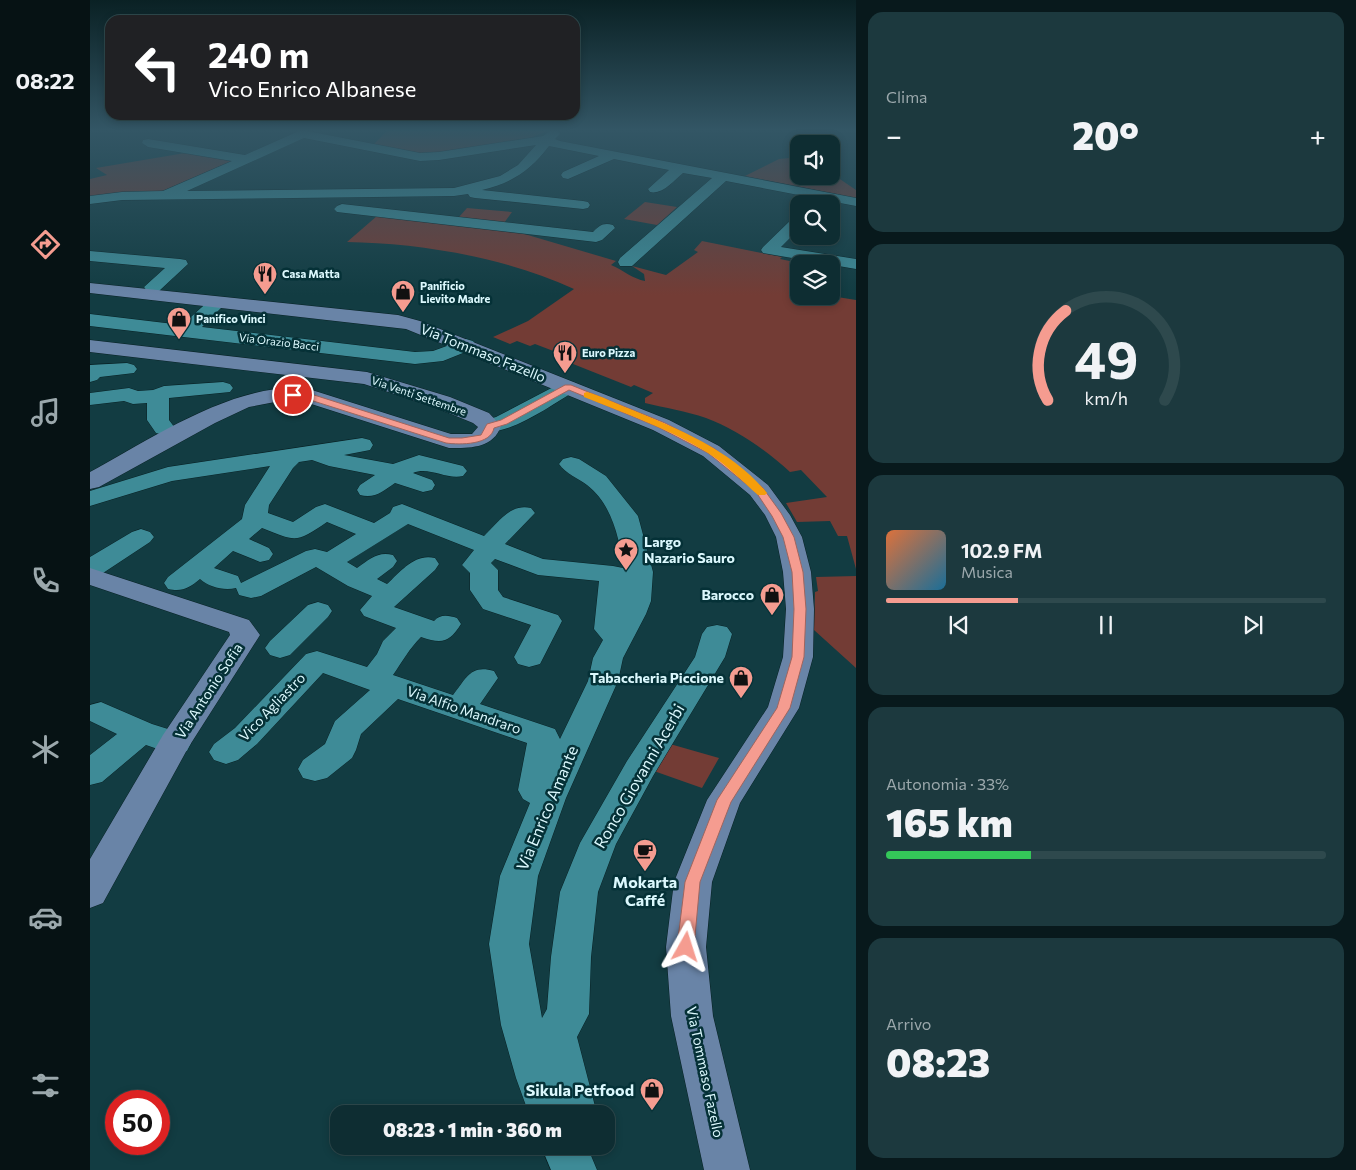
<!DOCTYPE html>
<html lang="it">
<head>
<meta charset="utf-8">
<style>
  body { margin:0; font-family:Commissioner,sans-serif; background:#1c393e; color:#f1f3f6; height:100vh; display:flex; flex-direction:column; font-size:19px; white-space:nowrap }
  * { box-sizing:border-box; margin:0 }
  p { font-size:16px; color:#9ba8ac }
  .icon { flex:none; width:28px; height:28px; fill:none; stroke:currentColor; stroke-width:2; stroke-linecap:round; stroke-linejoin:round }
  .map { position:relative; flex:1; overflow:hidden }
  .drawer { display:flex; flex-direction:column; gap:12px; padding:12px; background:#08191c; width:500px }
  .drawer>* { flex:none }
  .banner { position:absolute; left:15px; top:15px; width:475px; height:105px; border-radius:15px; box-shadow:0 2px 8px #0003,0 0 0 1px #2e494d; background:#202124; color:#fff; overflow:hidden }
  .buttons { position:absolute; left:700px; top:135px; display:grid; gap:10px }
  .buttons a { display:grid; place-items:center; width:50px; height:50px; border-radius:10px; background:#0e2d32; box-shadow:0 2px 8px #0003,0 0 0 1px #2e494d; font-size:25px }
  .speed { position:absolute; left:15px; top:1090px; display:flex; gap:10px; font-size:25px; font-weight:700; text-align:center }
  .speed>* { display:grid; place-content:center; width:65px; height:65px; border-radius:50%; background:#0e2d32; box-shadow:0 2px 8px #0003,0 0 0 1px #2e494d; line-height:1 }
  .speed .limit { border:8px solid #d22; background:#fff; color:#111 }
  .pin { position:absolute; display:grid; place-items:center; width:42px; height:42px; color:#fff; margin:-21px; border:2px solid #fff; border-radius:50%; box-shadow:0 1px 5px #0007 }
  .me { position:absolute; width:55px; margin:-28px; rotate:6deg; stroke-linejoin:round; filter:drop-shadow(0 0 4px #0008) }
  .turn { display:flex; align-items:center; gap:18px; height:105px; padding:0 20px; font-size:22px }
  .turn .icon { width:65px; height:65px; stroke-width:2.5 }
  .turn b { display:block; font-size:35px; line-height:42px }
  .big { font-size:38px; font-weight:800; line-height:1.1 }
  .drawer .card { flex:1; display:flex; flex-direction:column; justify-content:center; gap:8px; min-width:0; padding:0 18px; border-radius:15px; background:#1c393e }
  .drawer .dial { align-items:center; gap:0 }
  .dial svg { height:130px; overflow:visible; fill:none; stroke:#2e494d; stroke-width:7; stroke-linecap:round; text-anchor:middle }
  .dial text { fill:#f1f3f6; stroke:none }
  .song { display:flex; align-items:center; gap:15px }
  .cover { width:60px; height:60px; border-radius:8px; background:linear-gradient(135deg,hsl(20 70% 55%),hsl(200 70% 35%)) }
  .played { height:5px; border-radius:2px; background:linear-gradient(90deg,#f59c90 30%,#2e494d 30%) }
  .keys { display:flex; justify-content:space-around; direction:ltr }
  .heat { display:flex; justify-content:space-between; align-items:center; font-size:28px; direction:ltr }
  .charge { height:8px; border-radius:4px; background:linear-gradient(90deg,#34c759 33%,#2e494d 0) }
  .trip { position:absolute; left:240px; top:1105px; width:285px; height:50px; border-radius:15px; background:#0e2d32; box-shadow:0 2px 8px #0003,0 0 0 1px #2e494d; font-weight:800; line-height:50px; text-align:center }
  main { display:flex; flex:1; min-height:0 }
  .dock { display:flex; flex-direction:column; width:90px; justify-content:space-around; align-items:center; background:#061214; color:#9ba8ac }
  .dock .icon { width:35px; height:35px }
  .dock .selected { color:#f59c90 }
  .dock b { font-size:22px; color:#f1f3f6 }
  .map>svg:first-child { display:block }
  .green { fill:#733c35 }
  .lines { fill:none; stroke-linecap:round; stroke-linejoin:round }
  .street-casing { stroke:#082124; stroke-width:1 }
  .secondary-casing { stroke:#082124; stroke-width:1 }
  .street { fill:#3e8b97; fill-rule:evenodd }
  .secondary { fill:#6984a7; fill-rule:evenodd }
  .route { fill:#f59c90; stroke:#9f655e }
  .slow { fill:#f59e0b }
  .labels { text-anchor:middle; stroke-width:5; stroke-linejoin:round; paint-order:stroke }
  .far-poi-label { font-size:11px; font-weight:bold; fill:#dbf8fd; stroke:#053137; text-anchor:start }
  .far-street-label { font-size:11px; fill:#dbf8fd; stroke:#053137 }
  .street-label { font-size:14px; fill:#dbf8fd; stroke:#053137 }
  .poi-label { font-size:14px; font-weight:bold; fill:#dbf8fd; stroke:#053137; text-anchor:end }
  .near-street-label { font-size:16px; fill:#dbf8fd; stroke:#053137 }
  .near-poi-label { font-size:16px; font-weight:bold; fill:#dbf8fd; stroke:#053137 }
</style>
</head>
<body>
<main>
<nav class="dock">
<b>08:22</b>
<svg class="icon selected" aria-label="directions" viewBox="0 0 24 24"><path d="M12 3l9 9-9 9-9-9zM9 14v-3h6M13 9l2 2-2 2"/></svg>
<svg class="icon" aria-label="music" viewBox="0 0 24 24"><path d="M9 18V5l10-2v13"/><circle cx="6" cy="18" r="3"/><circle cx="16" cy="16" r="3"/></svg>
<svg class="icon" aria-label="phone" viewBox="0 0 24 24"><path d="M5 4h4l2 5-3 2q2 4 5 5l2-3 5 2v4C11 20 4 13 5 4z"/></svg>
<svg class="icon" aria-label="climate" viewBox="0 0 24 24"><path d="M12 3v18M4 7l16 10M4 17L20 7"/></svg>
<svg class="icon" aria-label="car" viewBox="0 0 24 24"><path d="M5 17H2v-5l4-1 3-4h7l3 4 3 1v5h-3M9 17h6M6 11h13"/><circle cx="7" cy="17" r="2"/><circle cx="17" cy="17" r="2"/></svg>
<svg class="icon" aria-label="filters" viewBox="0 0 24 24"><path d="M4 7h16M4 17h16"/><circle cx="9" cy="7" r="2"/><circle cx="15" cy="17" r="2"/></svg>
</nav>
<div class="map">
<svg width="766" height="1170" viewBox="0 0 766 1170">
  <rect width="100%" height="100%" fill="#123c42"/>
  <!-- green -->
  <path class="green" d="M 297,131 L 457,131 L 438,139 L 340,155 L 282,146 Z
    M 101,152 L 146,159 L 70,192 L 0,198 L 0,179 L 17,175 L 6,168 Z
    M 709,157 L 709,176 L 741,176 L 741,173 L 766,190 L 766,198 L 655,176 L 689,159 Z
    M 555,202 L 587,207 L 567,225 L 534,219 Z
    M 377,208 L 422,212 L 414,223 L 369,217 Z
    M 287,216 L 431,233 L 526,261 L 521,265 C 533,270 543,279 555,281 L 554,274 L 542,266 L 576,275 L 608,252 L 604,250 L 612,241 L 692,257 L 690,259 L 714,264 L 709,264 L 709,296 L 741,296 L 766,300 L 766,569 L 757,536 L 748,536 L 740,521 L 707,522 L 696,503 L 737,497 L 711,470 L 700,472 C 676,450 646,429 616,418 C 596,411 575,408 555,403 L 555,398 L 563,393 L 544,385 L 541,387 L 473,360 L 479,357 L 445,344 L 440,346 L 427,341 L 420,344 L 403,337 L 438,321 L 484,289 C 418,258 330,243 257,242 Z
    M 766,576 L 766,668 L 724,630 L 725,592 L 728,591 L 726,577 Z
    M 580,744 L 629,758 L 612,788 L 561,770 Z"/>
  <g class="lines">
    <defs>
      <path id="street" d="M 209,131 L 217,131 L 330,153 L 349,152 L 453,136 L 460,131 L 467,131 L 470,134 L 465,139 L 470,141 L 766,198 L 766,206 L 636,181 L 542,266 L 530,266 L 528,262 L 530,258 L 622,178 L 593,173 C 584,180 573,195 560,192 L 558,189 L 579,170 L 524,159 L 478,179 L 473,178 L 471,175 L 473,172 L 509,156 L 459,146 C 441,170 422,183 392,190 L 493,201 L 498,202 L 500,205 L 498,208 L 493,209 L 385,198 L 380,197 L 378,194 L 364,196 L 32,200 L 0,204 L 0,196 L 32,192 L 73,191 L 142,161 L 58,147 L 52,143 L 53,140 L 58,139 L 155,155 ZM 214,138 L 330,161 L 349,160 L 446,145 L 428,165 L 410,176 L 364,188 L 97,191 Z
        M 252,204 L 503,232 C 509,226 513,222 523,225 L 525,228 L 512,240 L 506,242 L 247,212 L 244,209 L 247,206 Z
        M 709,215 L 709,229 L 691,247 L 766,259 L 766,269 L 673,253 L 671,250 L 673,247 L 704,217 Z
        M 0,251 L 90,259 L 96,260 L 98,264 L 69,291 L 63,292 L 57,291 L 54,287 L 75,268 L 0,261 Z
        M 128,297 L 134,298 L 137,302 L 112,327 L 325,352 L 343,351 L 376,339 L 383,341 L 386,345 L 383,349 L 353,361 L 325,364 L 0,326 L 0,314 L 92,325 L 122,298 Z
        M 37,363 L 44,365 L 47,369 L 44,373 L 10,377 L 7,380 L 0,382 L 0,365 Z
        M 478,381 L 485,383 L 488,387 L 485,391 C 463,404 418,437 392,431 L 389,426 L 392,421 L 406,417 L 471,383 Z
        M 133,382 L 140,384 L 143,388 L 140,392 L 79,398 L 79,420 L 85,428 L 82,433 L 74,435 L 66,433 L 57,420 L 57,403 L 43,404 L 34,401 L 0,405 L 0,393 L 39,388 L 48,391 L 63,390 L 74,386 Z
        M 272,438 L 280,440 L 283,445 L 280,450 L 254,455 L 303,464 L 329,455 L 373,466 L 377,471 L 373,476 C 356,480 339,466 323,473 L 342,480 L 345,485 L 342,490 L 333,492 L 305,483 C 293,491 285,499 270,495 L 267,490 L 270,485 L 285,475 L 239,466 L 222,460 L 209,462 L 203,468 L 179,505 L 178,513 L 203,522 L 226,507 L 235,504 L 284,523 L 300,513 L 303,507 L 312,504 L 394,536 C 408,523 420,503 441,508 L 445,513 L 415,544 L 453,559 L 523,566 L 533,568 L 535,572 C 529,541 524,506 497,485 C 488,478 476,474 469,464 L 473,459 L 481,457 L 489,459 L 516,476 L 548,516 L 563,572 L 561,601 L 556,614 L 533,658 L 528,681 L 476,798 L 448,876 L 439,944 L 452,1018 L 457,1009 L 461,957 L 470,892 L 490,843 L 537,761 L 605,657 L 612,634 L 617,627 L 627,625 L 637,627 L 642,634 L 635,657 L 563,776 L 526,844 L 508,892 L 501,957 L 499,1014 L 487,1037 L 507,1114 L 439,1114 L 426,1078 L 411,1025 L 399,944 L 410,876 L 440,803 L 433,799 L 428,790 L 437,743 L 308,699 L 271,734 L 266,750 L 262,758 L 237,778 L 225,781 L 213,778 L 208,769 L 213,760 L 235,744 L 245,721 L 280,690 L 233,673 L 167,744 L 148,760 L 136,764 L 124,760 L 119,752 L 124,744 L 145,728 L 216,654 L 227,651 L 277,667 L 287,654 L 293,641 L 306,628 L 274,616 L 270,610 L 282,596 L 258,586 L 226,567 L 171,596 L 161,598 L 149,595 L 146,588 C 134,591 119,587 110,579 C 99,588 93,592 78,589 L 74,583 L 78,577 L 152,519 L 155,505 L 180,466 L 82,481 L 0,506 L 0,491 L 78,467 ZM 237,522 L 266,534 L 237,552 L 225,549 L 216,551 L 151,583 L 148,576 L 124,568 L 143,551 L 170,562 L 179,560 L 183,554 L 179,548 L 159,539 L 172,528 C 207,542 206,543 237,522 ZM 318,524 L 384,550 L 372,565 L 380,573 L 380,590 L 393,609 L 441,625 L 424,657 L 428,664 L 439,667 L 450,664 L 472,621 L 468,615 L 413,597 L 408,590 L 408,570 L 401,563 L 405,559 L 448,575 L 509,581 L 504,629 L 513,640 L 503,658 L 498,681 L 470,739 L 465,729 L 390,704 L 408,678 L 404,671 C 380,664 376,679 363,695 L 303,675 C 312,662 319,649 331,637 C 352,644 359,643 371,624 L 367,618 C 358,615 350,614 344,621 L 304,607 L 345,570 L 349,564 L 345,558 C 325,553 311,571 297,584 L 287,579 L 303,567 L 307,561 L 303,555 C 288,551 280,559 267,568 L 257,562 Z
        M 51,529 L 60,532 L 64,537 L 60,542 L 10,575 L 0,577 L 0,557 L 42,532 Z
        M 228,602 L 238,605 L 242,611 L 238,617 L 200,655 L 190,658 L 180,655 L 175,648 L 180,641 L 218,605 Z
        M 11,702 L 62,724 L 97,735 L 101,743 L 97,751 L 85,755 L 56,745 L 12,782 L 0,785 L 0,755 L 27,734 L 0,721 L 0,705 Z
        M 451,1146 L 497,1146 L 507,1170 L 461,1170 Z"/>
      <path id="secondary" d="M 0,283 L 308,315 L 330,321 L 579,420 L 629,446 L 678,485 L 700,515 L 712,537 L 721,572 L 724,609 L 723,657 L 709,708 L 650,803 L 622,882 L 616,947 L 623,1016 L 660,1170 L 614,1170 L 581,1016 L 576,947 L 584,882 L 617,800 L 678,707 L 693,657 L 696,609 L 693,572 L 686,537 L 675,515 L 660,495 L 613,456 L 563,430 L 316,329 L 0,293 Z
        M 0,340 L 277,372 L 360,397 L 399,413 L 411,426 C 403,449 379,448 359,448 L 215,402 L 185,402 L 159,407 L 125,423 L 9,487 L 0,489 L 0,472 C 59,440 156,374 225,391 L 361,434 L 382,434 L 388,427 L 383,423 L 344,407 L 274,384 L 0,352 Z
        M 0,568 L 159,620 L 170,635 L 98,748 L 13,903 L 0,908 L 0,859 L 73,735 L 140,635 L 139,632 L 0,585 Z"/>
    </defs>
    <!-- street casing -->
    <use href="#street" class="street-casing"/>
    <!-- secondary casing -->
    <use href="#secondary" class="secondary-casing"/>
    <!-- street -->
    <use href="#street" class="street"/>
    <!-- secondary -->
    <use href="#secondary" class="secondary"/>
  </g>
  <!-- sky -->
  <linearGradient id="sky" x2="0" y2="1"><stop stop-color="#0a2124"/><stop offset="0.44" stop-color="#335665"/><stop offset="1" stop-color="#335665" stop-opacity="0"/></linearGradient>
  <rect width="766" height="295" fill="url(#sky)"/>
  <!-- route -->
  <path class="route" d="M 475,385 L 481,385 L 575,423 L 625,449 L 673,488 L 691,513 L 704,537 L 713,572 L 716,609 L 714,657 L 700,708 L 641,802 L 610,882 L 604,947 L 601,952 L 596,954 L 590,952 L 587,947 L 595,882 L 627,800 L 687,708 L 702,657 L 704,609 L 702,572 L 693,537 L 682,516 L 666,492 L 618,453 L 568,427 L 479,390 L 417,424 L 404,428 C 401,445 370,445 356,443 L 217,399 L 203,398 L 199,395 L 203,393 L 221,394 L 359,438 L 372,438 L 391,435 L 397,424 L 411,420 Z"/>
  <!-- slow -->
  <path class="slow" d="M 497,392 C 512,396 526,404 540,409 C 589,429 643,451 677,493 L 675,495 L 668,495 C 652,481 636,464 618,453 C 580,429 536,414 494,397 L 494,393 Z"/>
  <!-- icons -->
  <defs>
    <symbol id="restaurant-pin" viewBox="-11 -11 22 30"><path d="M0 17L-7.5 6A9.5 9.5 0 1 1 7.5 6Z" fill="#f59c90" stroke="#053137"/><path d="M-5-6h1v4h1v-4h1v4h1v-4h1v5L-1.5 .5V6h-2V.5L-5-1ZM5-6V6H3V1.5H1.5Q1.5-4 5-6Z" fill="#111"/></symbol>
    <symbol id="shop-pin" viewBox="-11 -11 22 30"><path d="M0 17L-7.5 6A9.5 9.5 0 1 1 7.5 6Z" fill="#f59c90" stroke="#053137"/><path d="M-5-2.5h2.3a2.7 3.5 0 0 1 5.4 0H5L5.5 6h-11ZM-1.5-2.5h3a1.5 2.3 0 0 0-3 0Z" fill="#111"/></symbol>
    <symbol id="sight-pin" viewBox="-11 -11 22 30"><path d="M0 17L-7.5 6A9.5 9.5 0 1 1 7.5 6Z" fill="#f59c90" stroke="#053137"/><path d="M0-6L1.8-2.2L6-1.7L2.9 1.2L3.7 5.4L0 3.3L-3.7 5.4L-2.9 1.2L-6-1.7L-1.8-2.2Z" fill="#111"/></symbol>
    <symbol id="cafe-pin" viewBox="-11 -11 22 30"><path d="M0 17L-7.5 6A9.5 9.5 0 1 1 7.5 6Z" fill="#f59c90" stroke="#053137"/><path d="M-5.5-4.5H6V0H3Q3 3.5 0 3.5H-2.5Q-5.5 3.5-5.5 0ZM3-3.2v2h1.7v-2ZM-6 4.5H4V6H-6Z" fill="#111"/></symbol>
  </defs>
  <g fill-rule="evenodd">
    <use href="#restaurant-pin" x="161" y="260" width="28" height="38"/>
    <use href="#shop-pin" x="299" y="278" width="28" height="38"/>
    <use href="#shop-pin" x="75" y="305" width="28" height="38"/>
    <use href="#restaurant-pin" x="461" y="339" width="28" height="38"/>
    <use href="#sight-pin" x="522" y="536" width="28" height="38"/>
    <use href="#shop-pin" x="668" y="581" width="28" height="38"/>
    <use href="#shop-pin" x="637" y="664" width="28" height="38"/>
    <use href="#cafe-pin" x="541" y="837" width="28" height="38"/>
    <use href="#shop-pin" x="548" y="1076" width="28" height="38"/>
  </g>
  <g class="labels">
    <!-- far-poi labels -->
    <g class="far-poi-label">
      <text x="192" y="278">Casa Matta</text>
      <text x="330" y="290">Panificio<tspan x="330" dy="13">Lievito Madre</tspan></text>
      <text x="106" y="323">Panifico Vinci</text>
      <text x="492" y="357">Euro Pizza</text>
    </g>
    <!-- far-street labels -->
    <g class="far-street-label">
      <text transform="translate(189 342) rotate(7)" y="4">Via Orazio Bacci</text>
      <text transform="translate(329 396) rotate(19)" y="4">Via Venti Settembre</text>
    </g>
    <!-- street labels -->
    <g class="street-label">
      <text transform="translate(393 353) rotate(22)" y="5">Via Tommaso Fazello</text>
      <text transform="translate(119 691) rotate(-57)" y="5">Via Antonio Sofia</text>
      <text transform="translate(182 707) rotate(-46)" y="5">Vico Agliastro</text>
      <text transform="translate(374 710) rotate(19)" y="5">Via Alfio Mandraro</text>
      <text transform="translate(615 1072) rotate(78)" y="5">Via Tommaso Fazello</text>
    </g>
    <!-- poi labels -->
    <g class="poi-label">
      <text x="554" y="547" text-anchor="start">Largo<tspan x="554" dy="16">Nazario Sauro</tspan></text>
      <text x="664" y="600">Barocco</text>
      <text x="634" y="683">Tabaccheria Piccione</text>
    </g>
    <!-- near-street labels -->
    <g class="near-street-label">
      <text transform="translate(549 776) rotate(-60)" y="6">Ronco Giovanni Acerbi</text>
      <text transform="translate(457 808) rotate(-67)" y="6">Via Enrico Amante</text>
    </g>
    <!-- near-poi labels -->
    <g class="near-poi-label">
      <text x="555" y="888">Mokarta<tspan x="555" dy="18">Caffé</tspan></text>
      <text x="544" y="1096" text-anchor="end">Sikula Petfood</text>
    </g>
  </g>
</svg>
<div class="buttons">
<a><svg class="icon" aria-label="sound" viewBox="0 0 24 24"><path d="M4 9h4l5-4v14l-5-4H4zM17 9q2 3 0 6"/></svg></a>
<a><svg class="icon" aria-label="search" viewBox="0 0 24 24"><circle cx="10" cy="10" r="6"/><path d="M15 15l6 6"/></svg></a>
<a><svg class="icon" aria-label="layers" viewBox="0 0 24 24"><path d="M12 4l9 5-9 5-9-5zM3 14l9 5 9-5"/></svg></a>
</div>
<div class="speed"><div class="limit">50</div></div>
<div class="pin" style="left:203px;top:395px;background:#d93025"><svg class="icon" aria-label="arrive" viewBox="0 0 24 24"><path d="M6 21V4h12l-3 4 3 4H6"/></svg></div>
<svg class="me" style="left:596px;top:947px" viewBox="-20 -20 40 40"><path d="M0-17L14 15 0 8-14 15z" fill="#f59c90" stroke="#fff" stroke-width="4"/></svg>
<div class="trip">08:23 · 1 min · 360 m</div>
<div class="banner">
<div class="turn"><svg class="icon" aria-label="left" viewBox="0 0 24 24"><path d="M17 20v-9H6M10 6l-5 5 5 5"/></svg><div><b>240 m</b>Vico Enrico Albanese</div></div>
</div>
</div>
<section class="drawer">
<div class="card"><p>Clima</p>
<div class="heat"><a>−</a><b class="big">20°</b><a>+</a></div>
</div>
<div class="card dial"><svg viewBox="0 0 100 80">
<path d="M14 69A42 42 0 1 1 86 69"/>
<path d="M14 69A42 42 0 0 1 25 14" stroke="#f59c90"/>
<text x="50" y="56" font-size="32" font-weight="700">49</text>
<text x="50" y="72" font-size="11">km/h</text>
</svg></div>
<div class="card">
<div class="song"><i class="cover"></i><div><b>102.9 FM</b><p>Musica</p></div></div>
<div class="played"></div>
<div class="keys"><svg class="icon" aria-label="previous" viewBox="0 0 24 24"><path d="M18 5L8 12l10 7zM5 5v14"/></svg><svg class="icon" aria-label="pause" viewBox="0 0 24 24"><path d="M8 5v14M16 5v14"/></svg><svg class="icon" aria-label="next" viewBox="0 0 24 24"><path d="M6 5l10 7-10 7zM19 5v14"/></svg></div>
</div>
<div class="card"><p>Autonomia · 33%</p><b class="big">165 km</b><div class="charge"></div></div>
<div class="card"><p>Arrivo</p><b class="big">08:23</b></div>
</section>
</main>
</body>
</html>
